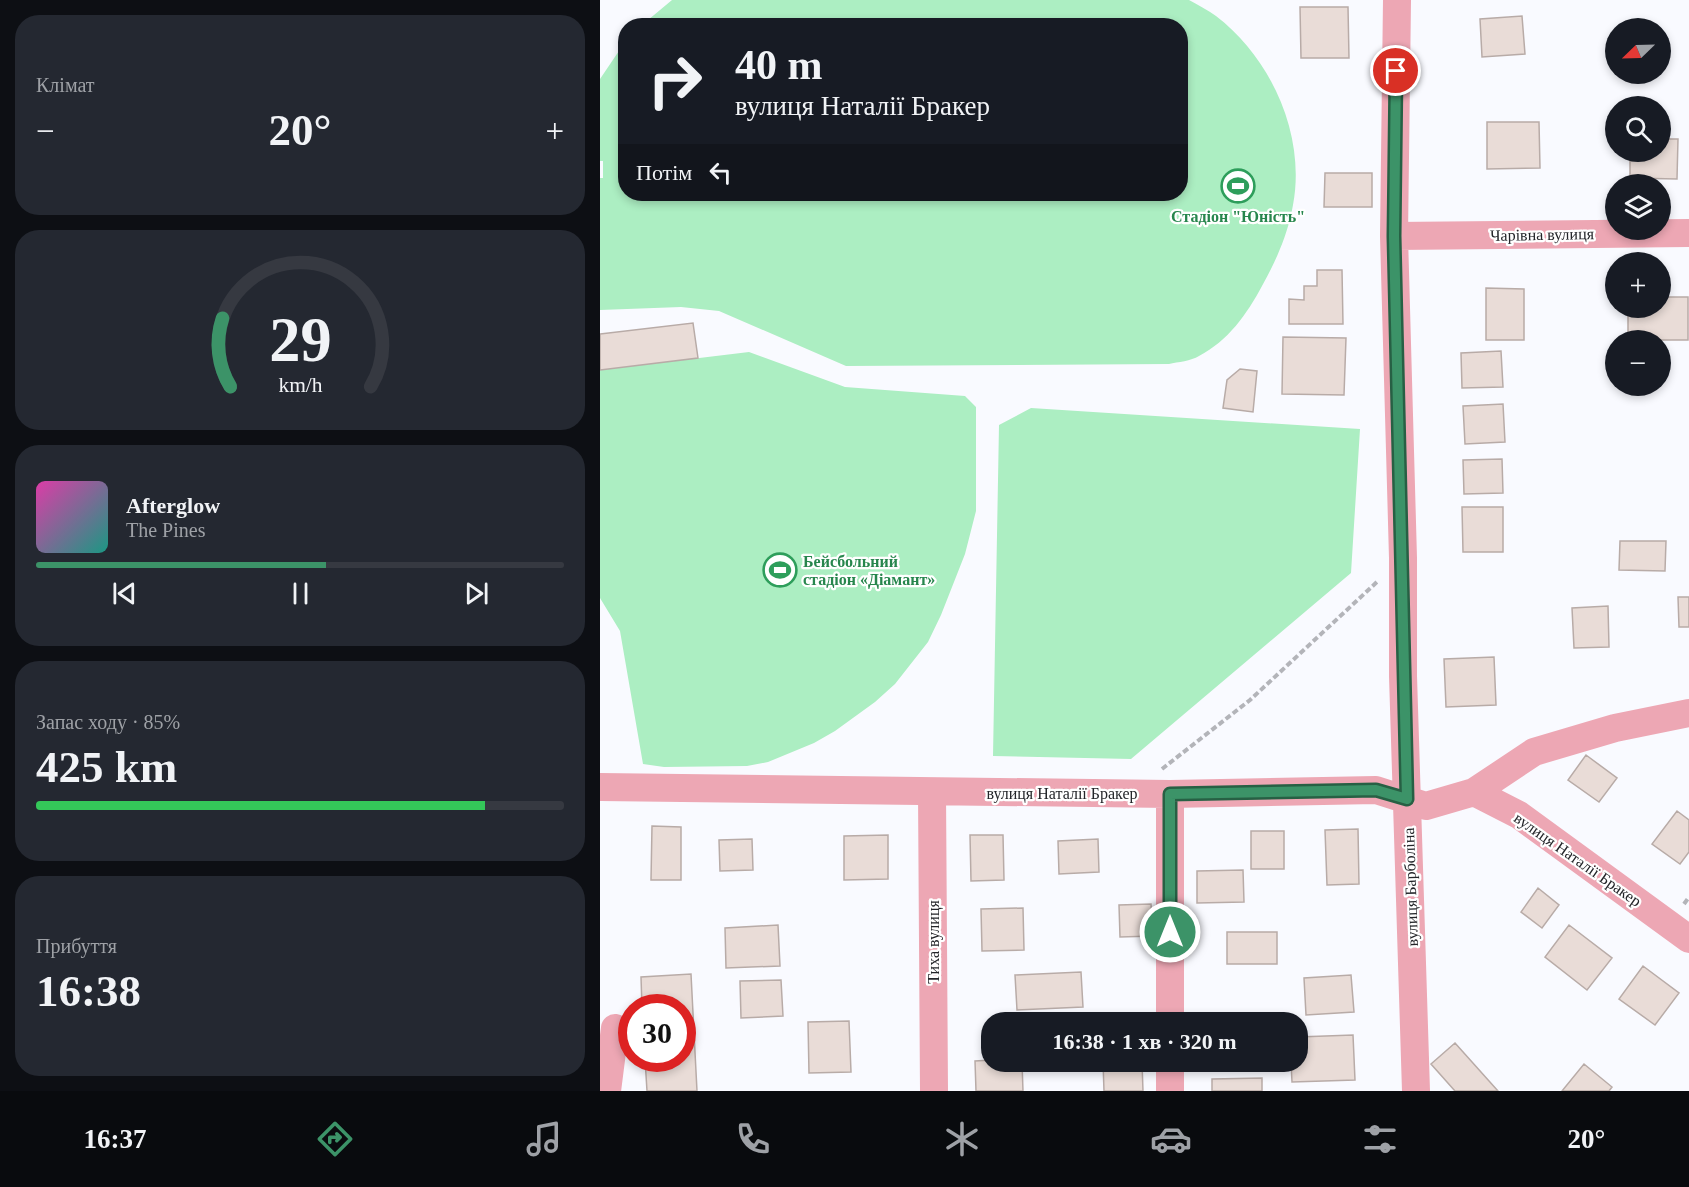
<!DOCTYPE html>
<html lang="uk">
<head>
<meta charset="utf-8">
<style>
  body { margin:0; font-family:Georgia,serif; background:#242831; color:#f1f3f6; height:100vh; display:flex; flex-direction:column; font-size:22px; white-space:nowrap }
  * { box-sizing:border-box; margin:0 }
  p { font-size:20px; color:#9ea1a6 }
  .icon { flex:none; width:33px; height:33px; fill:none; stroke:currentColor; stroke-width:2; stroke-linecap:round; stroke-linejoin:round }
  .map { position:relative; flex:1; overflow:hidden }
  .side { display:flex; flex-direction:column; gap:15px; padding:15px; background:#0d0f14; width:600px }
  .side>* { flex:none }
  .top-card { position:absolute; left:18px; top:18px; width:570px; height:183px; border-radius:24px; box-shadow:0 3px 9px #0003; background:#171b24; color:#f1f3f6; overflow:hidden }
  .needle { width:39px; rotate:247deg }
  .controls { position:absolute; left:1005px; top:18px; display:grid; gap:12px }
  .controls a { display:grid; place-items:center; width:66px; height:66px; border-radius:50%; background:#171b24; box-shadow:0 3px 9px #0003; font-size:30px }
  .speed { position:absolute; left:18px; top:994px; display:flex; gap:12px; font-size:30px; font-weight:700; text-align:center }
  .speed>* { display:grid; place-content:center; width:78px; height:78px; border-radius:50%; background:#171b24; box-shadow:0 3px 9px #0003; line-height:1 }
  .speed .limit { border:9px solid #d22; background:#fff; color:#111 }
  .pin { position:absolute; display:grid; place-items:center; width:51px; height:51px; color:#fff; margin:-26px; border:3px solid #fff; border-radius:50%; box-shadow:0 2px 6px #0007 }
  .me { position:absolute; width:66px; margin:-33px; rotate:0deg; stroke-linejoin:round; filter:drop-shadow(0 0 4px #0008) }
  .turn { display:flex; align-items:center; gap:21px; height:126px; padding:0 18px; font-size:27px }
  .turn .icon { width:78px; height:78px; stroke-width:2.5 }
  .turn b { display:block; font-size:42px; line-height:51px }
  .then { display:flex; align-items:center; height:57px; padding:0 18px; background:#0003; gap:12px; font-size:22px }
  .big { font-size:45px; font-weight:700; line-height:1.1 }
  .side .tile { flex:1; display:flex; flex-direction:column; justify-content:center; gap:9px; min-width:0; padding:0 21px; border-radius:24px; background:#242831 }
  .side .dial { align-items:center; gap:0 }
  .dial svg { height:156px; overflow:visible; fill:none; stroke:#363941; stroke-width:7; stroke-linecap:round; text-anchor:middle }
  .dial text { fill:#f1f3f6; stroke:none }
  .song { display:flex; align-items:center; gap:18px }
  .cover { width:72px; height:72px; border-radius:9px; background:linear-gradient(135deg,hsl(320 70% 55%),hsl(170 70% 35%)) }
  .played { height:6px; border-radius:3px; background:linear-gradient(90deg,#3c9368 55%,#363941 55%) }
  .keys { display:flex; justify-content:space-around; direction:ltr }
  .heat { display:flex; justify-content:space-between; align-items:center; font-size:33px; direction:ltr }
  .charge { height:9px; border-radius:4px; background:linear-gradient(90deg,#34c759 85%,#363941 0) }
  .trip { position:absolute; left:381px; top:1012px; width:327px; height:60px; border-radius:24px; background:#171b24; box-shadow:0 3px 9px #0003; font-weight:700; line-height:60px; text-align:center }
  .menu { display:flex; height:96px; justify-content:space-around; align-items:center; background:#090b0e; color:#9ea1a6 }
  .menu .icon { width:42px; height:42px }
  .menu .selected { color:#3c9368 }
  .menu b { font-size:27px; color:#f1f3f6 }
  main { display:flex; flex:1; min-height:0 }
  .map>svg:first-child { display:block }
  .green { fill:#aceec2 }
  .building { fill:#e9dcd7; stroke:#b8aba7; stroke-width:1.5 }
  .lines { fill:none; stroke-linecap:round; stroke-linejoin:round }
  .path { stroke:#b3b4b9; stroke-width:4; stroke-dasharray:6 3; stroke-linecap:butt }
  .minor { stroke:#eda7b4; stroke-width:28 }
  .route-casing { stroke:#276044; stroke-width:15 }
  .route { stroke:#3c9368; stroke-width:10 }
  .labels { text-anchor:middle; stroke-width:4.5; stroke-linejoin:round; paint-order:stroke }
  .leisure-label { font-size:16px; font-weight:bold; fill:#27864d; stroke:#fff }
  .street-label { font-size:16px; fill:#232529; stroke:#fff }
</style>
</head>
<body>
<main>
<section class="side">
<div class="tile"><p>Клімат</p>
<div class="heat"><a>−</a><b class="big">20°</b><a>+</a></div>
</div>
<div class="tile dial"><svg viewBox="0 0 100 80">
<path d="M14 69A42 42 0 1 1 86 69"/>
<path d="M14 69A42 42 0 0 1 10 34" stroke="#3c9368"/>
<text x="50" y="56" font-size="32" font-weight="700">29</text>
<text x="50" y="72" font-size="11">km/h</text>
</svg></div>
<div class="tile">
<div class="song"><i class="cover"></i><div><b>Afterglow</b><p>The Pines</p></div></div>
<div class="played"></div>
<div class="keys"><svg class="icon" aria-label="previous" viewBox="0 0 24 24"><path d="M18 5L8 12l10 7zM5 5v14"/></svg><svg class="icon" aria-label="pause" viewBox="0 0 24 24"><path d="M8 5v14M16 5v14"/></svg><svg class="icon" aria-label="next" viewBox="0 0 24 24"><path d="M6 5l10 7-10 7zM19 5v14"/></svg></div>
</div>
<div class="tile"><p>Запас ходу · 85%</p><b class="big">425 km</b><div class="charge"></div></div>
<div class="tile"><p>Прибуття</p><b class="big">16:38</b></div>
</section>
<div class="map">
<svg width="1089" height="1091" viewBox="0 0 1089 1091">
  <rect width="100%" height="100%" fill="#f9faff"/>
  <!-- green -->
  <path class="green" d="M 72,0 L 589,0 C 598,5 608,10 616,16 C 672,59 706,136 693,205 C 688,234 676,261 662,286 C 647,314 628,341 599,356 C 591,361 578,362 569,364 L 246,366 L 119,311 L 81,307 L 0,310 L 0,178 L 3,178 L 3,161 L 0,161 L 0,79 L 25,42 L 26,194 L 580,194 L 580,26 L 42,25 Z
    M 149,352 L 245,387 L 365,396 L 376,407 L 376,511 L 365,554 L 341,615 L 328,642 L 295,684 L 275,702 L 235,731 L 214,743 L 168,762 L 147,766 L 64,767 L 43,764 L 20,631 L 0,598 L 0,370 Z
    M 431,408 L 760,429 L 751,573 L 531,759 L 393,756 L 399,425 Z"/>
  <!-- building -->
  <path class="building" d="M 700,7 L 748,7 L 749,58 L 701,58 Z
    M 922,16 L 925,54 L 882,57 L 880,19 Z
    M 887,122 L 939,122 L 940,168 L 887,169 Z
    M 1060,139 L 1078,139 L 1077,179 L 1030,178 L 1030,152 L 1060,152 Z
    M 725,173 L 772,173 L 772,207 L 724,207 Z
    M 717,270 L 742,270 L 743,324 L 689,324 L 689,299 L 704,300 L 704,286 L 717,286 Z
    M 886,288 L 924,289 L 924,340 L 886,340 Z
    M 1060,297 L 1088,297 L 1088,340 L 1028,340 L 1028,308 L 1060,308 Z
    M 93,323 L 98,358 L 0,370 L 0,334 Z
    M 683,337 L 746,338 L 744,395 L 682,394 Z
    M 901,351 L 903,387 L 862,388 L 861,353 Z
    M 640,369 L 657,371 L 653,412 L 623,408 L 627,380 Z
    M 903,404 L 905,442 L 865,444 L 863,406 Z
    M 902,459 L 903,493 L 864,494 L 863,460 Z
    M 862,507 L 903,507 L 903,552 L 863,552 Z
    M 1020,541 L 1066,541 L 1065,571 L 1019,570 Z
    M 1078,597 L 1089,597 L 1089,627 L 1079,627 Z
    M 1008,606 L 1009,647 L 974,648 L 972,608 Z
    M 894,657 L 896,705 L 846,707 L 844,659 Z
    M 986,755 L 1017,778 L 999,802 L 968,780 Z
    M 1077,811 L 1089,820 L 1089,852 L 1080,864 L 1052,844 Z
    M 52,826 L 81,827 L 81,880 L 51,880 Z
    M 758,829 L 759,884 L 727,885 L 725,830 Z
    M 651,831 L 684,831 L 684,869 L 651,869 Z
    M 288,835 L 288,879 L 244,880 L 244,836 Z
    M 370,835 L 403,835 L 404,880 L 371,881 Z
    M 152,839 L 153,870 L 120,871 L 119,840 Z
    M 498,839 L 499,872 L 459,874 L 458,841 Z
    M 643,870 L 644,902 L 597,903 L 597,871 Z
    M 938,888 L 959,905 L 942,928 L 921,912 Z
    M 551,904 L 553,936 L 520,937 L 519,905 Z
    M 423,908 L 424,950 L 382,951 L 381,909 Z
    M 178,925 L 180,966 L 126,968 L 125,928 Z
    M 969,925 L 1012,958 L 987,990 L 945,957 Z
    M 627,932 L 677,932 L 677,964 L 627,964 Z
    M 1043,966 L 1079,993 L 1055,1025 L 1019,999 Z
    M 481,972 L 483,1007 L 417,1010 L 415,975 Z
    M 91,974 L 97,1091 L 47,1091 L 45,1059 L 82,1059 L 82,1008 L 42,1008 L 41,977 Z
    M 751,975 L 754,1012 L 706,1015 L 704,978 Z
    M 181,980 L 183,1016 L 141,1018 L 140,981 Z
    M 249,1021 L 251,1072 L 209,1073 L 208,1022 Z
    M 753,1035 L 755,1080 L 692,1082 L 691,1062 L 698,1062 L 698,1037 Z
    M 855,1043 L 898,1091 L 855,1091 L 831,1064 Z
    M 392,1060 L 392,1062 L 422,1062 L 423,1091 L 376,1091 L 375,1061 Z
    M 503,1062 L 542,1062 L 543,1091 L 504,1091 Z
    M 984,1064 L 1012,1087 L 1009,1091 L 962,1091 Z
    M 662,1078 L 662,1091 L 612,1091 L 612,1079 Z"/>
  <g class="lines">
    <!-- path -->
    <path class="path" d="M 562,769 L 650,700 L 778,581
      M 1084,904 L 1089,897"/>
    <!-- minor -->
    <path class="minor" d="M 797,0 L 794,236 L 803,558 L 803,676 L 816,1091
      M 794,236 L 1089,233
      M 0,787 L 570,794 L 776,790 L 826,806 L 874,792 L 919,815 L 1089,939
      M 332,792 L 334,1091
      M 874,792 L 934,752 L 1015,728 L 1089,713
      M 570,1023 L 570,794
      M 7,1091 L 15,1028
      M 570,1091 L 570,1062"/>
  </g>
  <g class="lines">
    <defs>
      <path id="route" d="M 570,932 L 570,794 L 776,790 L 807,799 L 794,236 L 796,71"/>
    </defs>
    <!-- route casing -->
    <use href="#route" class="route-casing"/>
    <!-- route -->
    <use href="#route" class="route"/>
  </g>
  <!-- icons -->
  <defs>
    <symbol id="stadium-ring" viewBox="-11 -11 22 22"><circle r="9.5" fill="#fff" stroke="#2e9e5b" stroke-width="1.5"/><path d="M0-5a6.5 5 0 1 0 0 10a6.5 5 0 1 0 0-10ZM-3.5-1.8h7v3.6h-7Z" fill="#2e9e5b"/></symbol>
  </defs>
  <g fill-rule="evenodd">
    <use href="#stadium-ring" x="619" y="167" width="38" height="38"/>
    <use href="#stadium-ring" x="161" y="551" width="38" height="38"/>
  </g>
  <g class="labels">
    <!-- leisure labels -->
    <g class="leisure-label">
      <text x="638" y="222">Стадіон "Юність"</text>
      <text x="203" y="567" text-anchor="start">Бейсбольний<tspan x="203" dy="18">стадіон «Діамант»</tspan></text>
    </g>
    <!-- street labels -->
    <g class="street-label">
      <text transform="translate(942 234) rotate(-1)" y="6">Чарівна вулиця</text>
      <text x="462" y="799">вулиця Наталії Бракер</text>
      <text transform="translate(978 859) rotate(35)" y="6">вулиця Наталії Бракер</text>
      <text transform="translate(810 887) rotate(-92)" y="6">вулиця Барболіна</text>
      <text transform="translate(333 942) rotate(-90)" y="6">Тиха вулиця</text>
    </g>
  </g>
</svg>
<div class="controls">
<a><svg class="needle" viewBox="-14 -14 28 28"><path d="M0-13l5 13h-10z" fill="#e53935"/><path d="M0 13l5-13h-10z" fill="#9ea1a6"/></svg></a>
<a><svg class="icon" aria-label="search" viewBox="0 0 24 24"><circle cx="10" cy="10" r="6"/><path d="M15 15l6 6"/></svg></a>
<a><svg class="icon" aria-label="layers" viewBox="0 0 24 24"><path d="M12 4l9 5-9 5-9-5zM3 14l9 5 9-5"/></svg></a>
<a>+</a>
<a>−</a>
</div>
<div class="speed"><div class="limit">30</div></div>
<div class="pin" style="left:796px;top:71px;background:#d93025"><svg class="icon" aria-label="arrive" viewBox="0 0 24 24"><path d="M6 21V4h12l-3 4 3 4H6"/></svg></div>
<svg class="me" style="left:570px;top:932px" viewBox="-20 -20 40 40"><circle r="17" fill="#3c9368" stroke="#fff" stroke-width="3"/><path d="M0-11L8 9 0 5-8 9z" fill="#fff"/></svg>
<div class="trip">16:38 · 1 хв · 320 m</div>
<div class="top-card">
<div class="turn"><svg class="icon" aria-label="right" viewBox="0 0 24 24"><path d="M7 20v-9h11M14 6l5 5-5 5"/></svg><div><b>40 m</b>вулиця Наталії Бракер</div></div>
<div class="then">Потім<svg class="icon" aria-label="left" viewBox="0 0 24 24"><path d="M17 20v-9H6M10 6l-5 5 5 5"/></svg></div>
</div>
</div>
</main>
<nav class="menu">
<b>16:37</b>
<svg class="icon selected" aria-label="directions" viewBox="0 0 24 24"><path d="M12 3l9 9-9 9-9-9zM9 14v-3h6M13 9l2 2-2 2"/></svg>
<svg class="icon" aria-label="music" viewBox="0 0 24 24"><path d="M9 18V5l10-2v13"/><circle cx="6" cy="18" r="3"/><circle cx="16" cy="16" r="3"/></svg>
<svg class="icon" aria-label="phone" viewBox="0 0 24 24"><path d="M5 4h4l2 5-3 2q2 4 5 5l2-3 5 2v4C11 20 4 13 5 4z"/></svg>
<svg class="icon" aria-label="climate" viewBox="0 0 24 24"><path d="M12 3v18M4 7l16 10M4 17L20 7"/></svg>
<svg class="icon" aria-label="car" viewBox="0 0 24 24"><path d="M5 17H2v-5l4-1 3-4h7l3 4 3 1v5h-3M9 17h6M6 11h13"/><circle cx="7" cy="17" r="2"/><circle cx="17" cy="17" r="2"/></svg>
<svg class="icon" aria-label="filters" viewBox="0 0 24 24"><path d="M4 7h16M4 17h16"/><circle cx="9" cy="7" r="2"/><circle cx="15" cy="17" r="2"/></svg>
<b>20°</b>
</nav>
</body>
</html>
